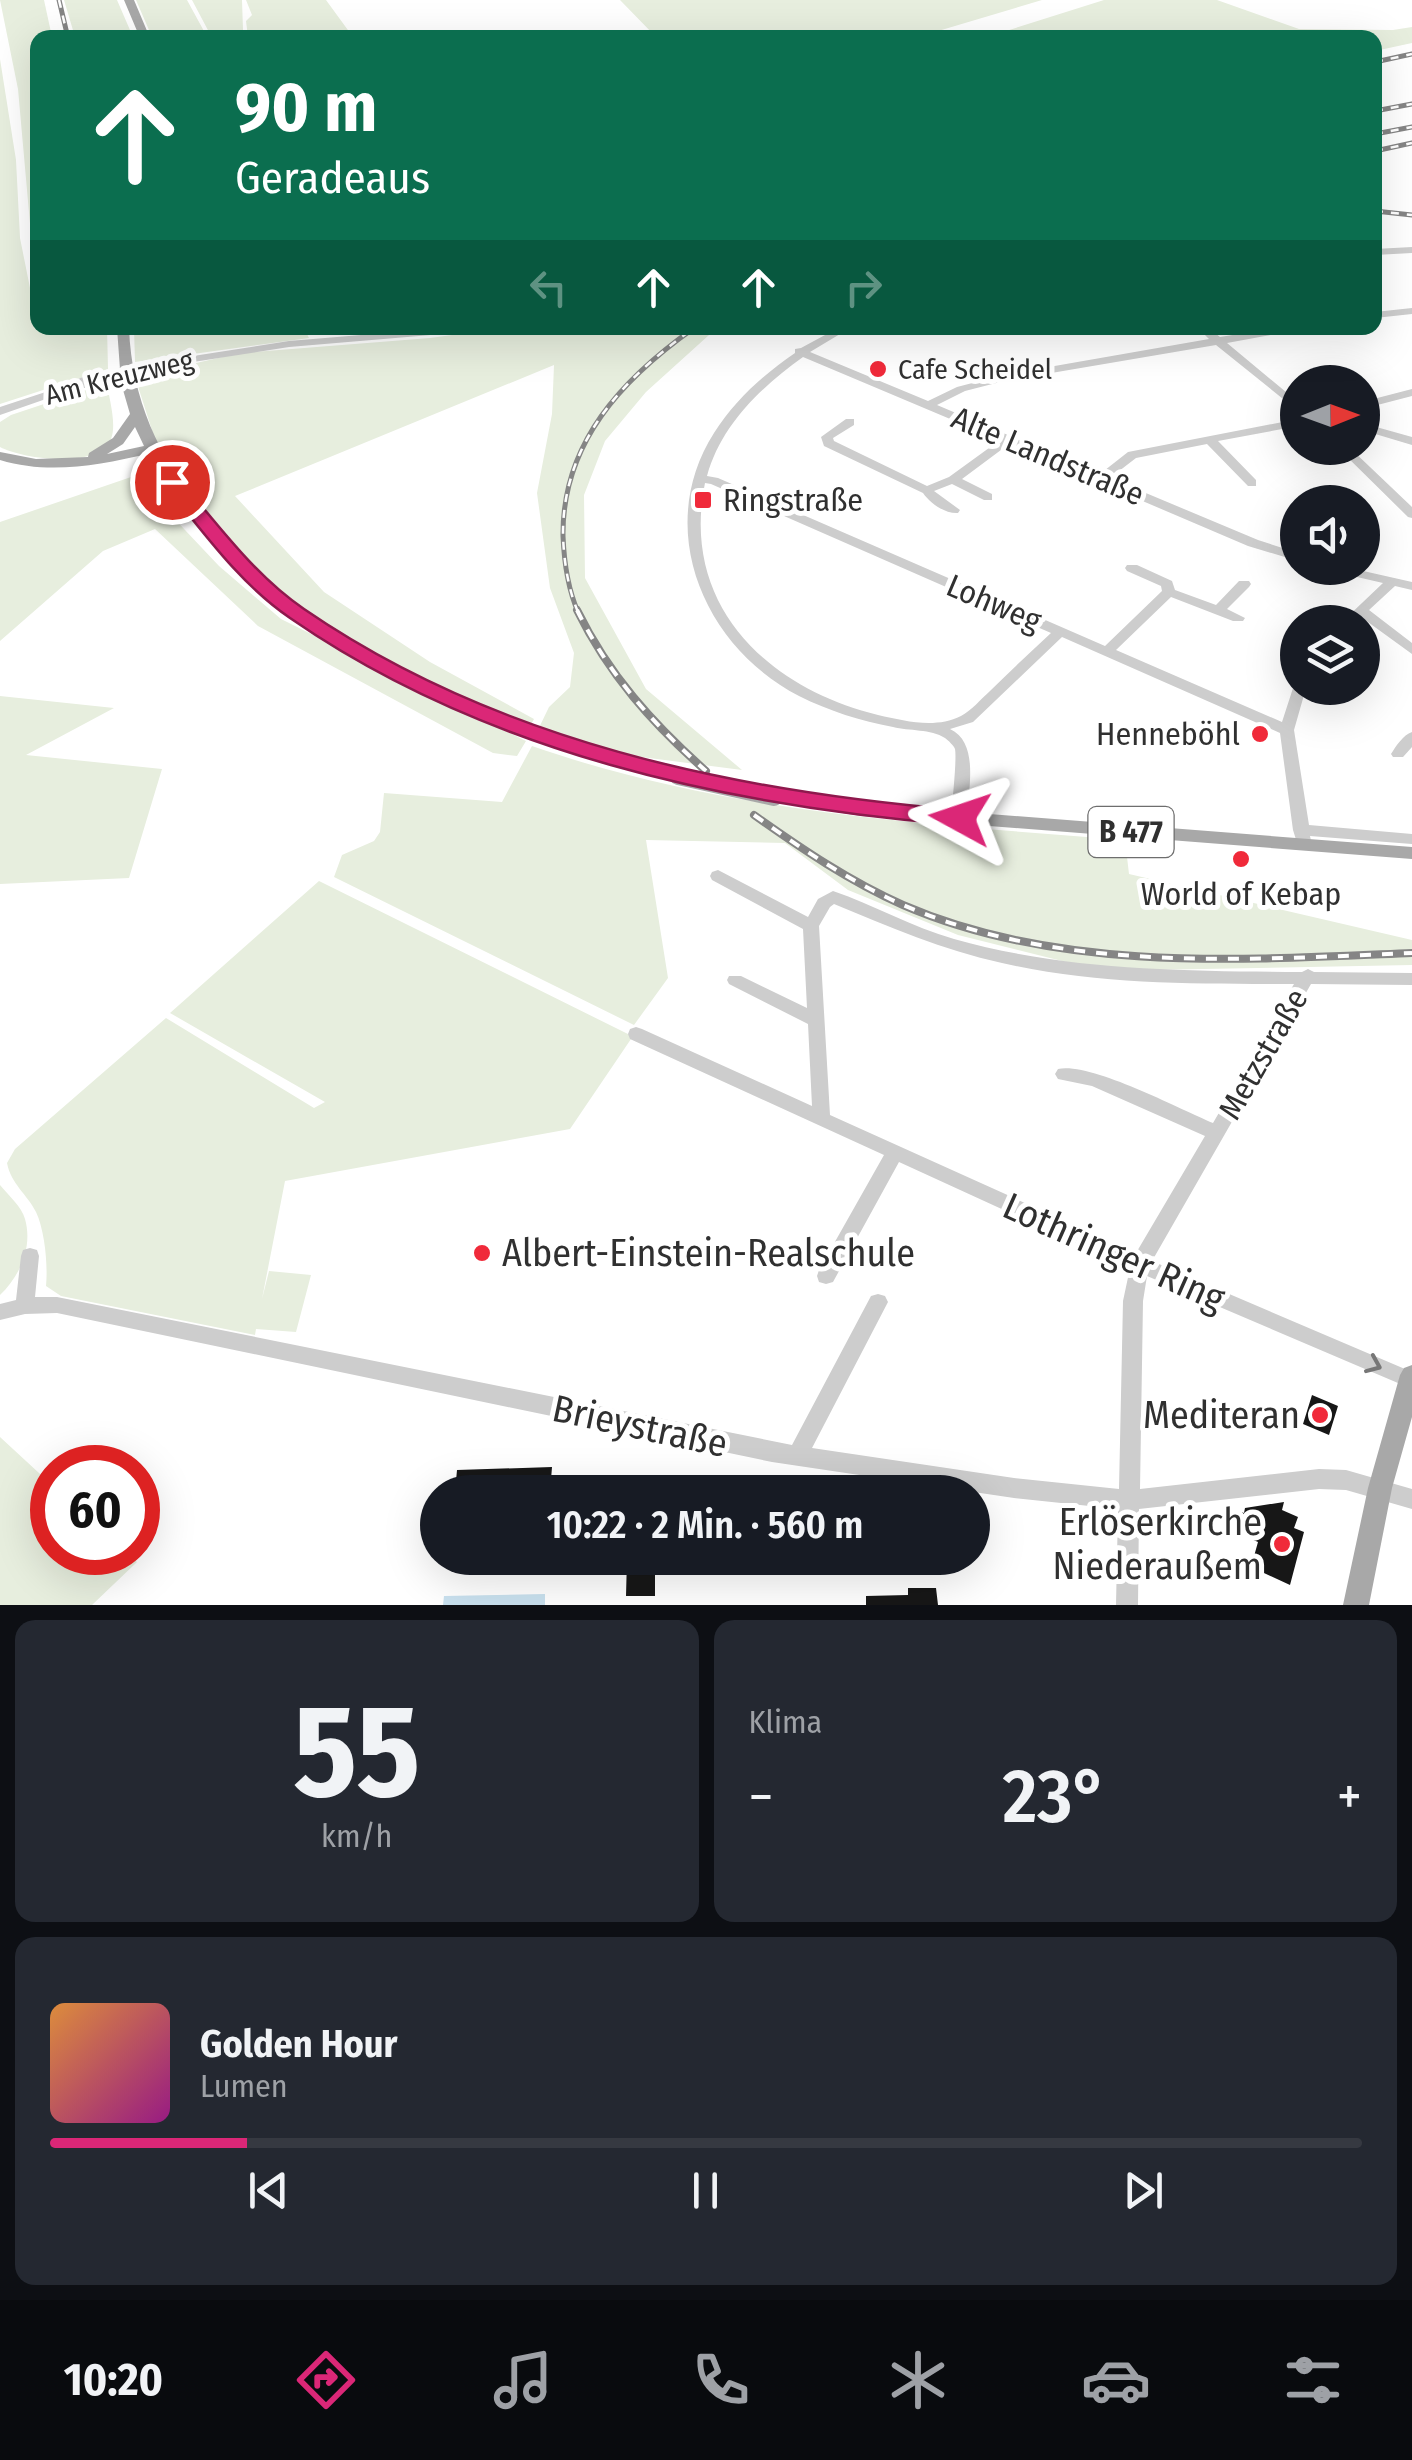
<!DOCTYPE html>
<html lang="de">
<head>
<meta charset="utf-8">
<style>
  body { margin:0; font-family:"Fira Sans Condensed",sans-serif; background:#242831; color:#f1f3f6; height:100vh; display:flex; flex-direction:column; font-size:38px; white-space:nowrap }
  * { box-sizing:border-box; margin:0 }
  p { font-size:32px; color:#9ea1a6 }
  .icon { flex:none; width:55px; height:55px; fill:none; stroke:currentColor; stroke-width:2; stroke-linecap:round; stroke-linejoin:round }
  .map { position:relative; height:1605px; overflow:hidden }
  .side { display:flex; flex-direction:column; gap:15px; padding:15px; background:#0d0f14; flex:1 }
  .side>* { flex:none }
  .hud { position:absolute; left:30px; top:30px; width:1352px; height:305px; border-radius:20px; box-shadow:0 10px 40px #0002; background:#0b6e4f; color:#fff; overflow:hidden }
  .needle { width:65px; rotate:89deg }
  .buttons { position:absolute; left:1280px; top:365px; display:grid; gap:20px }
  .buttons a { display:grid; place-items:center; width:100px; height:100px; border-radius:50%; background:#171b24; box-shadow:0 10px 40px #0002; font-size:50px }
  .speed { position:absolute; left:30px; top:1445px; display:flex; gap:20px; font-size:50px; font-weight:700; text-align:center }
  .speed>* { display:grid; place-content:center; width:130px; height:130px; border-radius:50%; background:#171b24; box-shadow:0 10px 40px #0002; line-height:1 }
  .speed .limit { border:15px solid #d22; background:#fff; color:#111 }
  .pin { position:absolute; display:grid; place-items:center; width:85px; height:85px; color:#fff; margin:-42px; border:5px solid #fff; border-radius:50%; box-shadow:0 2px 10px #0007 }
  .me { position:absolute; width:110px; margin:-55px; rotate:275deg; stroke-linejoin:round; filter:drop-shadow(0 0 8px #0008) }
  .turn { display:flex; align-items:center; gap:35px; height:210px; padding:0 40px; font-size:45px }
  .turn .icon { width:130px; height:130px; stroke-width:2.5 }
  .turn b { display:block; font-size:70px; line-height:85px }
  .lanes { display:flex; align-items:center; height:95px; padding:0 40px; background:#0003; justify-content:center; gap:50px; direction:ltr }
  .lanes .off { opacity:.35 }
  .big { font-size:75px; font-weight:600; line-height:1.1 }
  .side .tile { flex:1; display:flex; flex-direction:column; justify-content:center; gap:15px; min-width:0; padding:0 35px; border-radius:20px; background:#242831 }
  .side .dial { align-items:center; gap:0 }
  .dial b { font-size:130px; line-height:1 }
  .song { display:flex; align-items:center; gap:30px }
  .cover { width:120px; height:120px; border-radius:15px; background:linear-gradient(135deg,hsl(30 70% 55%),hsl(310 70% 35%)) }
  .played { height:10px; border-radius:5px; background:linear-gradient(90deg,#db2777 15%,#363941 15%) }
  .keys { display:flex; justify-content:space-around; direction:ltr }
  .heat { display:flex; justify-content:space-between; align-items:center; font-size:55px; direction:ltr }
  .side .tiles { flex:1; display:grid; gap:15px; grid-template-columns:1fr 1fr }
  .tile:last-child { grid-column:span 2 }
  .trip { position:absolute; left:420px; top:1475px; width:570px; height:100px; border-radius:50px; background:#171b24; box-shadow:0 10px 40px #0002; font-weight:600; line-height:100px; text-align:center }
  .dock { display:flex; height:160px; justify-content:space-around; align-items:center; background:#090b0e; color:#9ea1a6 }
  .dock .icon { width:70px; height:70px }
  .dock .on { color:#db2777 }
  .dock b { font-size:45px; color:#f1f3f6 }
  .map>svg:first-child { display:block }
  .green { fill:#e7eede }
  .water { fill:#c9e1ef }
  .building { fill:#171717 }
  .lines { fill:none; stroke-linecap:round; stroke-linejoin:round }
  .minor { fill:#cdcdcd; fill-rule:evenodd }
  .major { fill:#a8a8a8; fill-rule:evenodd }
  .rail-far1-casing { stroke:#858585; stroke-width:5 }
  .rail-casing { stroke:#858585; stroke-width:8 }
  .rail-far1 { stroke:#fff; stroke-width:2.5; stroke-dasharray:8; stroke-linecap:butt }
  .rail { stroke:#fff; stroke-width:4; stroke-dasharray:11; stroke-linecap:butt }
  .minor-bridge { stroke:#cdcdcd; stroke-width:11 }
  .major-bridge { stroke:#a8a8a8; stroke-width:18 }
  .oneway { stroke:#777 }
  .route { fill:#db2777; stroke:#8e194d; stroke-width:2.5 }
  .poi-dot { fill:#f02a3a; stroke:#fff; stroke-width:4 }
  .labels { text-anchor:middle; stroke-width:10; stroke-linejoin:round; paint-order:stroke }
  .far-poi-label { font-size:28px; fill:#303030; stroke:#fff; text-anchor:start }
  .far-street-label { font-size:28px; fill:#303030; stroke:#fff }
  .shield { fill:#fff; stroke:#6e6e6e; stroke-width:2.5 }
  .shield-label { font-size:30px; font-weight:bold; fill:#303030 }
  .street-label { font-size:32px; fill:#303030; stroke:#fff }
  .poi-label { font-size:32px; fill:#303030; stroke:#fff; text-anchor:start }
  .near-street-label { font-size:38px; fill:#303030; stroke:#fff }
  .near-poi-label { font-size:38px; fill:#303030; stroke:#fff; text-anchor:end }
</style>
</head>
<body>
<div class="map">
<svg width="1412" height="1605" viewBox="0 0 1412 1605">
  <rect width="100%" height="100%" fill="#fff"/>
  <!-- green -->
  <path class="green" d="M 0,0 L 44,0 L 52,37 L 38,38 L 37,302 L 18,89 Z
    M 64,0 L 117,0 L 133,37 L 75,37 Z
    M 136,0 L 187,0 L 205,33 L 213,37 L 152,37 Z
    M 192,0 L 242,0 L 243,30 L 226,37 L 210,34 Z
    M 246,0 L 326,0 L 353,37 L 248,37 L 246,21 L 252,15 Z
    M 620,0 L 1042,0 L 918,37 L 656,37 Z
    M 1104,0 L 1217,0 L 1299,29 L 1393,30 L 1412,27 L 1412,43 L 1375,51 L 1375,38 L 987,37 Z
    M 0,59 L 16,160 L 20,238 L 38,328 L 107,328 L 108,369 L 0,404 Z
    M 134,328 L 304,328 L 309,338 L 135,362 Z
    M 504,328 L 710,328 L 709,335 L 646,392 L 605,441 L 584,495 L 585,578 L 646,689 L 742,770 L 564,747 L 535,736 L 549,707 L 570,687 L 574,653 L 550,588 L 537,493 L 552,414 L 554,365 L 235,496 L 324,592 L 430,662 L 534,719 L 526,734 L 294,612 L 171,469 L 157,446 L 135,377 L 240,353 L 430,338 Z
    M 107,383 C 109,399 117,424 111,439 C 98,470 23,459 0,447 L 0,422 L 11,415 Z
    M 134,476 L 219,566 L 281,619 L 526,741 L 517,756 L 493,753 L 258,626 L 155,529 L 103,551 L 0,641 L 0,522 Z
    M 0,696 L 114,708 L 26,755 L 162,769 L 129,878 L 0,884 Z
    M 532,746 C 724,813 925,824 1125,840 L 1129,874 L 1412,940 L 1412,965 L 1148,970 L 1074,964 L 958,935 L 848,890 L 785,843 L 646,840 L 668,978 L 634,1025 L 334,877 L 342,855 L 374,841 L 380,832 L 384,793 L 502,802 Z
    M 319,881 L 630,1035 L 631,1039 L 570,1129 L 285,1181 L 262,1299 L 269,1271 L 311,1275 L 296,1332 L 256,1329 L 255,1335 L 61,1296 L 46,1286 C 48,1266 45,1231 36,1212 C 27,1194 11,1184 7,1163 L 15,1149 L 166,1018 L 314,1108 L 325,1102 L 170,1013 Z
    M 0,1185 C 8,1195 22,1207 25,1219 C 33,1247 20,1276 0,1295 Z
    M 0,1437 L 52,1485 L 52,1552 L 126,1553 L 137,1562 L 92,1605 L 0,1605 Z"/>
  <!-- water -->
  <path class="water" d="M 545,1594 L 545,1605 L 443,1605 L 444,1596 Z"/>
  <!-- building -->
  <path class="building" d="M 1312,1395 L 1338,1406 L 1329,1435 L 1303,1424 Z
    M 552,1467 L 550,1492 L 455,1492 L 457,1470 Z
    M 1284,1502 L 1282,1510 L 1298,1517 L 1294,1528 L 1304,1532 L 1290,1585 L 1251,1567 L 1258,1542 L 1233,1531 L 1238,1511 L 1244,1513 L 1245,1508 Z
    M 627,1558 L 655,1558 L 655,1596 L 626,1596 Z
    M 908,1588 L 936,1588 L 938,1605 L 866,1605 L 866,1596 L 908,1595 Z"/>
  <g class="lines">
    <!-- minor -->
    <path class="minor" d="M 1412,247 L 1412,253 L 1375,255 L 1375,249 Z
      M 1412,308 L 1412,314 L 1375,318 L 1375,312 Z
      M 445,328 L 483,328 L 478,331 L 289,347 L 148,369 L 142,366 L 148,363 L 289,341 Z
      M 838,328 L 850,328 L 810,352 L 928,401 L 957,387 L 1003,375 L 1209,339 L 1198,328 L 1209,328 L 1220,337 L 1276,328 L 1297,328 L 1292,331 L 1227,343 L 1298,402 L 1298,411 L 1216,345 L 1004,381 L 965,391 L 937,405 L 1100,474 L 1128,452 L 1298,419 L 1298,426 L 1218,441 L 1256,480 L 1256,486 L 1248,486 L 1207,444 L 1136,458 L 1110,478 L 1258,540 L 1298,553 L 1298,561 L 1248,546 L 1009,444 L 962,479 L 992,494 L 992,500 L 984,500 L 952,484 L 934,491 L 960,510 L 958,513 C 945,514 930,503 923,493 L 824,446 L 821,437 L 846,419 L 854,419 L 854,425 L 833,438 L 834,441 L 927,486 L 949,477 L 1000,440 L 803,357 C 761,387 721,425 707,476 L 718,478 L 1105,646 L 1162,591 L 1161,586 L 1127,571 L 1125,568 L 1127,565 L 1137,565 L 1172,581 L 1175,590 L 1216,605 L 1239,581 L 1249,581 L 1251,584 L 1249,587 L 1227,609 L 1245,618 L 1243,621 L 1233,621 L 1171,597 L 1116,650 L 1282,722 L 1294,685 L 1306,688 L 1294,730 L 1309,825 L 1412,834 L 1412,844 L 1310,836 L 1312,845 L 1309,849 L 1299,849 L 1293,830 L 1280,733 L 1062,637 L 973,722 L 950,729 C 980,743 968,790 967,818 L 959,823 L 951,818 C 952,805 957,759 955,749 C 954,746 948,740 945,738 C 931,729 909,731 893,727 C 861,721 829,711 799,696 C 704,647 653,529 714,433 C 735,400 763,375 795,353 L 795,349 L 801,348 ZM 705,483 L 711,484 L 1051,633 C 1031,652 1010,671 990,691 C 981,699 971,711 961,716 C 935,729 905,721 878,715 C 767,688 680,605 705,483 Z
      M 82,380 L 86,381 L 86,385 L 0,415 L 0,407 Z
      M 1412,389 L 1412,396 L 1362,409 L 1362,402 Z
      M 1362,423 L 1412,437 L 1412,445 L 1362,430 Z
      M 1338,448 L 1350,448 L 1412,507 L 1412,518 L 1408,517 Z
      M 1329,568 L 1350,568 L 1412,582 L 1412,590 L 1395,586 L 1369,610 L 1412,643 L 1412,654 L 1361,617 L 1355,622 L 1342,622 L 1383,583 L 1331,571 Z
      M 1412,732 L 1412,747 L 1403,757 L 1393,757 L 1391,754 C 1396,746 1403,735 1412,732 Z
      M 718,870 L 808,917 L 818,899 L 833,891 C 874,905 912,927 954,939 C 1067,971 1185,971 1302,972 L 1308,969 L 1314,972 L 1412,973 L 1412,985 L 1311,984 L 1152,1261 L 1412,1372 L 1412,1389 L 1147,1276 L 1143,1301 L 1140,1489 L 1319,1469 L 1346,1470 L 1412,1489 L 1412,1509 L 1346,1490 L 1319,1489 L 1139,1509 L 1138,1605 L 1116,1605 L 1118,1509 L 1014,1498 L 772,1462 L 57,1313 L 25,1314 L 0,1320 L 0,1304 L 16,1300 L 21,1256 L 23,1250 L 30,1248 L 37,1250 L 39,1256 L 35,1297 L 57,1297 L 792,1445 L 871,1296 L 878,1294 L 885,1296 L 888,1302 L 812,1448 L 1014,1478 L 1119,1489 L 1123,1301 L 1130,1268 L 899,1162 L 833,1282 L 826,1284 L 819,1282 L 817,1276 L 819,1270 L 884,1155 L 630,1039 L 628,1034 L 630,1029 L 636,1027 L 642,1029 L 812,1106 L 808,1024 L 729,984 L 727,980 L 729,976 L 741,976 L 807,1008 L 803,929 L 712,880 L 710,876 L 712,872 ZM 834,904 C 889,927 943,950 1002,963 C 1097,985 1197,984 1294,984 L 1213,1123 C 1179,1109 1091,1062 1058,1069 L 1055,1074 L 1058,1079 L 1092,1086 L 1205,1136 L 1136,1253 L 830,1115 L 819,926 L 830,907 Z"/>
    <!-- major -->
    <path class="major" d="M 124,0 L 134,0 L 150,38 L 140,38 Z
      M 117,328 L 129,328 C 132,406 164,467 214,525 C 343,672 502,722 684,772 L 687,776 L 684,780 L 678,782 C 504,736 333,678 211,540 C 187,513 165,485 148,454 C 98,465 50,475 0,460 L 0,452 L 36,459 L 88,457 L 89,453 L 113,438 L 130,414 L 121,383 ZM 135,427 L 144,446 L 107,454 L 123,444 Z
      M 774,791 L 861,804 L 1412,847 L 1412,859 L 861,816 L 768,801 L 765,797 Z
      M 1412,1365 L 1412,1417 L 1392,1488 L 1369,1605 L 1343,1605 L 1368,1488 L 1400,1375 L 1404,1368 Z"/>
    <defs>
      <path id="rail-far1" d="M 59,0 L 68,38
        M 1375,62 L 1412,54
        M 1375,111 L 1412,104
        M 1375,134 L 1412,127
        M 1375,151 L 1412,143
        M 1375,211 L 1412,215
        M 578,612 C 568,589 564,561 563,536 C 562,443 622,379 694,328"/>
      <path id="rail" d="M 577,610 C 609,675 652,723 706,771
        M 754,815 C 802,849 849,881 903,905 C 1060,973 1245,960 1412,953"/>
    </defs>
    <!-- rail-far1 casing -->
    <use href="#rail-far1" class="rail-far1-casing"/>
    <!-- rail casing -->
    <use href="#rail" class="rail-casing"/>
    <!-- rail-far1 -->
    <use href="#rail-far1" class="rail-far1"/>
    <!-- rail -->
    <use href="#rail" class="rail"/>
    <!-- minor-bridge -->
    <path class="minor-bridge" d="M 82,383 L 148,366"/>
    <!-- major-bridge -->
    <path class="major-bridge" d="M 678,776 L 774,797"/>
  </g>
  <!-- one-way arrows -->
  <defs><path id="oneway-chevron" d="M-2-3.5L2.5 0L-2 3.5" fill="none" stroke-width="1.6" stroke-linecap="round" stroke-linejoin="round" transform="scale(2.5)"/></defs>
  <use class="oneway" href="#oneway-chevron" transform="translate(1374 1365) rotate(23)"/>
  <!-- route -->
  <path class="route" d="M 172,476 L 178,478 C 217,523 254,575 304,609 C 496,741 732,791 960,810 L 971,818 L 960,825 C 727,806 485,753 290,618 C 240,584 203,532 165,485 L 165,478 Z"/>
  <!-- markers -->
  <g class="poi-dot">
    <circle cx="878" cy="369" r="10"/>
    <rect x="693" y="490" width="20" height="20" rx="5"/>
    <circle cx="1260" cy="734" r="10"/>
    <circle cx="1241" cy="859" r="10"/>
    <circle cx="482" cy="1253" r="10"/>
    <circle cx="1320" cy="1415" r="10"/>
    <circle cx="1282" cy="1544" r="10"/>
  </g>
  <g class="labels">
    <!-- far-poi labels -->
    <g class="far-poi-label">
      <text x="898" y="379">Cafe Scheidel</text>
    </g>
    <!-- far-street labels -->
    <g class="far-street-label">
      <text transform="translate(119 377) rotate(-14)" y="10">Am Kreuzweg</text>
    </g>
    <!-- shield labels -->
    <rect class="shield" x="1088.5" y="807" width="85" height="50" rx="8"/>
    <g class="shield-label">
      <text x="1131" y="842">B 477</text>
    </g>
    <!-- street labels -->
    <g class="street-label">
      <text transform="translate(1048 456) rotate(23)" y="11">Alte Landstraße</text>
      <text transform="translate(994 603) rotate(23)" y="11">Lohweg</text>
      <text transform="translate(1263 1054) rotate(-60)" y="11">Metzstraße</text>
    </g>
    <!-- poi labels -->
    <g class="poi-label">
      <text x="723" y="511">Ringstraße</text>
      <text x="1240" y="745" text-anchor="end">Henneböhl</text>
      <text x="1241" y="905" text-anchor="middle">World of Kebap</text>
    </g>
    <!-- near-street labels -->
    <g class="near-street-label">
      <text transform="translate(1114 1252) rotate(24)" y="13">Lothringer Ring</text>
      <text transform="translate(640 1426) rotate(12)" y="13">Brieystraße</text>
    </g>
    <!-- near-poi labels -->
    <g class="near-poi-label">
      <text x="502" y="1266" text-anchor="start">Albert-Einstein-Realschule</text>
      <text x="1300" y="1428">Mediteran</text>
      <text x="1262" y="1535">Erlöserkirche<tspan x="1262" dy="44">Niederaußem</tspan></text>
    </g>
  </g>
</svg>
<div class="buttons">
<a><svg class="needle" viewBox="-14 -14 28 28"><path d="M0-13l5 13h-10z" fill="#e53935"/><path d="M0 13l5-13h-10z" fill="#9ea1a6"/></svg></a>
<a><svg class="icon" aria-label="sound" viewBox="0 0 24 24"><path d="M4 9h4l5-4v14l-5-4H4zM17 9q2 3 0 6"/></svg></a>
<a><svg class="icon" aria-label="layers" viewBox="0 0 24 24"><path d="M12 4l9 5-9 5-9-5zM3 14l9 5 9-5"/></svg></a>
</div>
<div class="speed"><div class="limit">60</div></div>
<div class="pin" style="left:172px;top:482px;background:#d93025"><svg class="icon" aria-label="arrive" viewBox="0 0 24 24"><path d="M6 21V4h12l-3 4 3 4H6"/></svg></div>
<svg class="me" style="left:960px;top:818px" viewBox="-20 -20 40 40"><path d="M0-17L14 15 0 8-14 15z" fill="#db2777" stroke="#fff" stroke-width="4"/></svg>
<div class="trip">10:22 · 2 Min. · 560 m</div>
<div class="hud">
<div class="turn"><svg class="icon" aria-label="ahead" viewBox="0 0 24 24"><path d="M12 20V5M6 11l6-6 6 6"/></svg><div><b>90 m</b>Geradeaus</div></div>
<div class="lanes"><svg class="icon off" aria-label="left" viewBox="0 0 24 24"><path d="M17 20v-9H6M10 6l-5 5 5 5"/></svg><svg class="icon" aria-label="ahead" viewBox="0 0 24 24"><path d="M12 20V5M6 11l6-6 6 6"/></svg><svg class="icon" aria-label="ahead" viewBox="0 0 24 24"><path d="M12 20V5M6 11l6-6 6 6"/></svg><svg class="icon off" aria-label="right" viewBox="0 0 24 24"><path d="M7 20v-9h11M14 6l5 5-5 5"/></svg></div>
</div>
</div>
<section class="side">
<div class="tiles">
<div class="tile dial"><b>55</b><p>km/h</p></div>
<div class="tile"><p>Klima</p>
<div class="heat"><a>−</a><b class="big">23°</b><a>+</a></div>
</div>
<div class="tile">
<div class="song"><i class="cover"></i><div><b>Golden Hour</b><p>Lumen</p></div></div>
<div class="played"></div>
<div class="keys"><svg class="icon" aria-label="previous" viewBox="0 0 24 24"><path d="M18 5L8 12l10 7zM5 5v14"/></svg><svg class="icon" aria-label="pause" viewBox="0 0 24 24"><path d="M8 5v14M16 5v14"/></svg><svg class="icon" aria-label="next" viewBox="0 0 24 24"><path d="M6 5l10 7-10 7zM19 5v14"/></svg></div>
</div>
</div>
</section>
<nav class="dock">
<b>10:20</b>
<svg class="icon on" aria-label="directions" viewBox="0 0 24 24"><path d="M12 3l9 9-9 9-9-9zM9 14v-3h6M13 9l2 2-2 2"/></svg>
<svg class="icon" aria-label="music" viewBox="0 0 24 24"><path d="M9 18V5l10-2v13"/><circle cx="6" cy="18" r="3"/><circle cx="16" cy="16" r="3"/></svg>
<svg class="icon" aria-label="phone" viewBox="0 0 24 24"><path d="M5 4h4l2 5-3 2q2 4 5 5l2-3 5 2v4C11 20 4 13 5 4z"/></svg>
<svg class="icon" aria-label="climate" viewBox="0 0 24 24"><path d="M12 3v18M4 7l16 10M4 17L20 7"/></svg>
<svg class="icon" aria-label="car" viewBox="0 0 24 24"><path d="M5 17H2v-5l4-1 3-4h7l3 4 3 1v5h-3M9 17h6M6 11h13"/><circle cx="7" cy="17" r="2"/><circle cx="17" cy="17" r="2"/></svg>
<svg class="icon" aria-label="filters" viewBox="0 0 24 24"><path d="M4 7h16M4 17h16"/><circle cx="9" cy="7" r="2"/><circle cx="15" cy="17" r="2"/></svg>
</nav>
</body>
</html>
